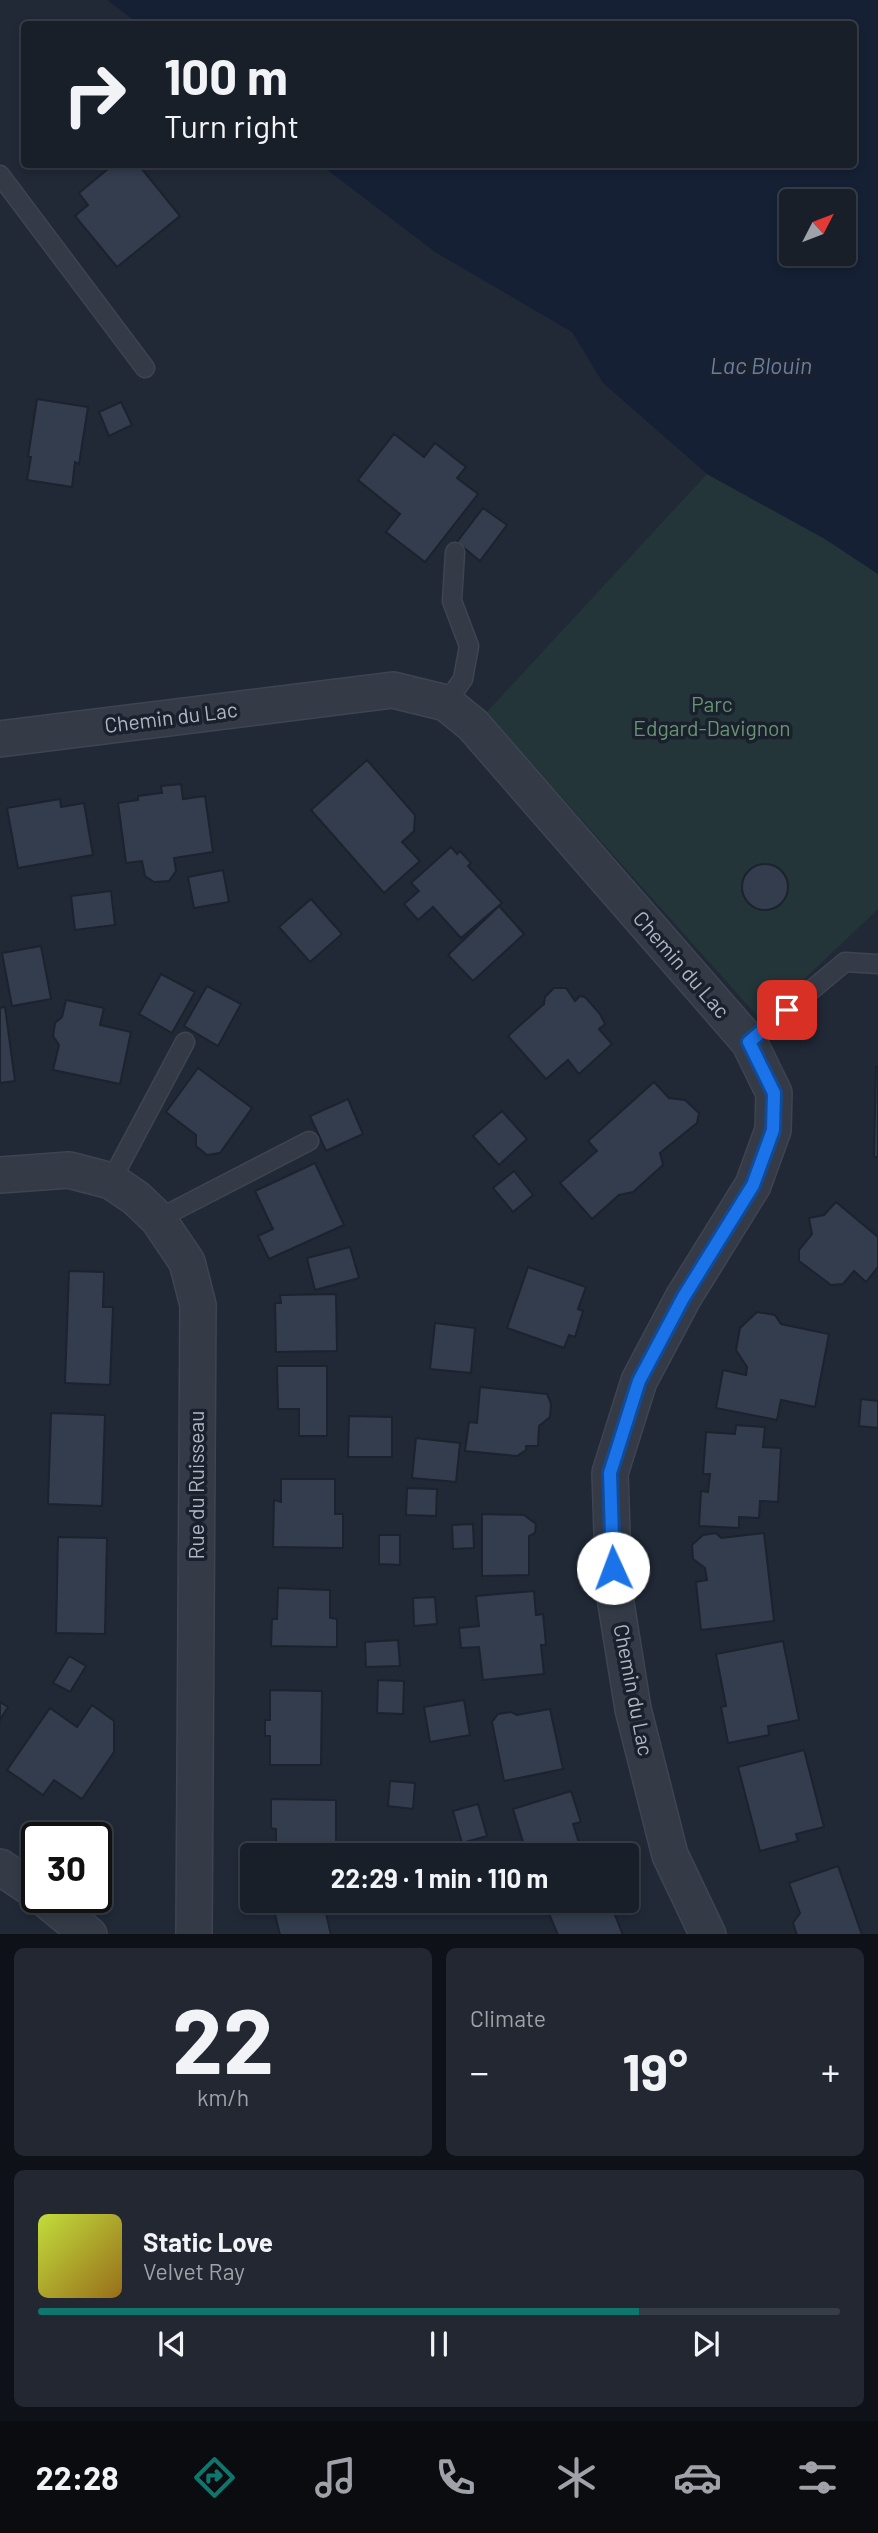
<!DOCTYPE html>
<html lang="en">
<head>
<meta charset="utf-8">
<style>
  body { margin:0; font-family:Barlow,sans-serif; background:#222731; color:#f1f3f6; height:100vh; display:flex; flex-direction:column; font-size:26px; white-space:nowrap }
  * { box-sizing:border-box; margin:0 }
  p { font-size:23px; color:#9fa2a8 }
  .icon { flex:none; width:38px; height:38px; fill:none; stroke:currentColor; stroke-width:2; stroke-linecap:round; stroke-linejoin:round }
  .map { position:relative; height:1934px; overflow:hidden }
  .side { display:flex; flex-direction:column; gap:14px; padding:14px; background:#0e1117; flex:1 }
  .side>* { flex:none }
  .hud { position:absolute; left:21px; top:21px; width:836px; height:147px; border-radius:7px; box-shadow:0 4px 10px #0003,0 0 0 2px #373d46; background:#191f29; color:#f1f3f6; overflow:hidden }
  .needle { width:46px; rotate:48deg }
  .controls { position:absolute; left:779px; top:189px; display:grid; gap:14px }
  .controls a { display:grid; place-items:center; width:77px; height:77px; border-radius:7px; background:#191f29; box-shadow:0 4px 10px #0003,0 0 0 2px #373d46; font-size:35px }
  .speed { position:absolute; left:21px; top:1822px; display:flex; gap:14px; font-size:35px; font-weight:700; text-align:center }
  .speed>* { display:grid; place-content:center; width:91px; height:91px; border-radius:50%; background:#191f29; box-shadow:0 4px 10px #0003,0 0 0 2px #373d46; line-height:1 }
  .speed .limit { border:4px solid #111; border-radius:10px; background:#fff; color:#111 }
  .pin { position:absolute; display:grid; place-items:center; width:60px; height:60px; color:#fff; margin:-30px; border-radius:14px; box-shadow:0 4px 10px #0006 }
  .me { position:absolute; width:77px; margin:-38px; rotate:358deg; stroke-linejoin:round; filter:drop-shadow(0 0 5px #0008) }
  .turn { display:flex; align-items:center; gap:24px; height:147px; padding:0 28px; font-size:32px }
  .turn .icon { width:91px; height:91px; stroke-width:2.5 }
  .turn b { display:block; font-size:49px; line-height:60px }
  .big { font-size:52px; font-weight:700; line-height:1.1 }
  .side .card { flex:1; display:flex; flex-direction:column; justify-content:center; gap:10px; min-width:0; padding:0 24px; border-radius:10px; background:#222731 }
  .side .dial { align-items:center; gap:0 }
  .dial b { font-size:91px; line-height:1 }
  .song { display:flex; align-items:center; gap:21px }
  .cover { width:84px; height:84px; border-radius:10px; background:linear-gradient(135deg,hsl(70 70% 55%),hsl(40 70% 35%)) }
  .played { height:7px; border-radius:4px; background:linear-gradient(90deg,#0f766e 75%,#373d46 75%) }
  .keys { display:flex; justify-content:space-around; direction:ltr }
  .heat { display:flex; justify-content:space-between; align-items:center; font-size:38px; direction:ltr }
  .side .tiles { flex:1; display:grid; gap:14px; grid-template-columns:1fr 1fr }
  .card:last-child { grid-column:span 2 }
  .trip { position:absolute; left:240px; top:1843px; width:399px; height:70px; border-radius:7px; background:#191f29; box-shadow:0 4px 10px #0003,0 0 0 2px #373d46; font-weight:700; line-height:70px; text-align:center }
  .tabs { display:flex; height:112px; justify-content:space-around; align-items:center; background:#0a0c10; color:#9fa2a8 }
  .tabs .icon { width:49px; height:49px }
  .tabs .active { color:#0f766e }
  .tabs b { font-size:32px; color:#f1f3f6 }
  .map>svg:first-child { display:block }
  .green { fill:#233538 }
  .water { fill:#152034; fill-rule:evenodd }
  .building { fill:#333d4e; stroke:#1c222e; stroke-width:2 }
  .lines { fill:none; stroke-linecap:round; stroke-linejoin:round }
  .lane-casing { stroke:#3e4451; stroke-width:21 }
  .street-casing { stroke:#3e4451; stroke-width:38 }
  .lane { stroke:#343b47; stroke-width:18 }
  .street { stroke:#343b47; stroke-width:35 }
  .route-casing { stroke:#114b97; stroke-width:18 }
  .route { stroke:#1a73e8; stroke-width:12 }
  .labels { text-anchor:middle; stroke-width:7; stroke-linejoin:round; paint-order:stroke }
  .park-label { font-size:21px; fill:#679473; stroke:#1a212c }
  .street-label { font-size:21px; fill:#afb6c4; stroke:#1a212c }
  .water-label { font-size:23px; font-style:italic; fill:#687fa3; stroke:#1a212c }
</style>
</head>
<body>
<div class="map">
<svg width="878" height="1935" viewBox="0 0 878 1935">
  <rect width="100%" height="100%" fill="#212937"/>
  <!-- green -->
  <path class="green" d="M 707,474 L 825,539 L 878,574 L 878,909 L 761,1020 L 486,713 Z"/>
  <!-- water -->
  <path class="water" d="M 107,0 L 878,0 L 878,574 L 825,539 L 707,474 L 603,383 L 572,332 L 435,252 L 321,165 L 854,164 L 854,24 L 139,24 ZM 791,201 L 844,201 L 844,254 L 791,254 Z"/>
  <!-- building -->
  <path class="building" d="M 114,164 L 138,164 L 180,216 L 117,267 L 75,216 L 88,205 L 79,193 Z
    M 37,399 L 88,407 L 79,464 L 75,462 L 72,487 L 27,480 L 31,457 L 28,457 Z
    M 121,402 L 132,425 L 109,436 L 99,412 Z
    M 394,434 L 424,457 L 435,443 L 466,467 L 457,478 L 478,494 L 425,562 L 386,532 L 400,514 L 358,480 Z
    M 483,508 L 507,525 L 480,561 L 457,542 Z
    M 367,760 L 415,815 L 414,831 L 402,842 L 420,861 L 384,893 L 311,810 Z
    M 181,784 L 183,799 L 205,796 L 213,852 L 174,858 L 176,871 L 169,881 L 154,882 L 145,876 L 142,861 L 126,863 L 118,803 L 138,800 L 138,796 L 162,793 L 161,786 Z
    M 60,799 L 61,807 L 84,803 L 93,855 L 18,868 L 7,808 Z
    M 451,847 L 457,854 L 460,851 L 471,863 L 468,866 L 502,903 L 461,938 L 433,907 L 418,920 L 404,904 L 419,891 L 411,883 Z
    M742 887a23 23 0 1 1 46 0a23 23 0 1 1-46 0Z
    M 223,870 L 229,902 L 194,908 L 188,877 Z
    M 111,891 L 115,925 L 75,930 L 71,896 Z
    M 311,899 L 342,934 L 310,962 L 279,927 Z
    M 499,906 L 524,934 L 473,981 L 448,955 Z
    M 41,946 L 51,999 L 12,1006 L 2,953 Z
    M 161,974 L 195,992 L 172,1033 L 139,1014 Z
    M 207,986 L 241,1004 L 218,1046 L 184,1026 Z
    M 554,988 L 566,988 L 575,1001 L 580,996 L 585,997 L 600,1014 L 605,1024 L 599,1029 L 612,1044 L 579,1074 L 568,1060 L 546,1079 L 508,1036 L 544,1004 L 545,997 Z
    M 66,1000 L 104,1008 L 100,1025 L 131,1032 L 120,1084 L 53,1070 L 59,1045 L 53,1036 L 55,1023 L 62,1017 Z
    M 5,1007 L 15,1081 L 0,1083 L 0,1008 Z
    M 876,1066 L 878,1066 L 878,1157 L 874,1157 Z
    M 198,1068 L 252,1108 L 220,1153 L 207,1155 L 196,1146 L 196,1135 L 166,1112 Z
    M 654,1082 L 669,1098 L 685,1100 L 699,1113 L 697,1123 L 660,1153 L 663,1165 L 633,1192 L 619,1195 L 592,1219 L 560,1183 L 597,1151 L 588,1141 Z
    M 348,1099 L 363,1134 L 326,1151 L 310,1116 Z
    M 502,1111 L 527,1139 L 499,1165 L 473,1136 Z
    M 315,1163 L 344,1225 L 269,1259 L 258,1236 L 273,1229 L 255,1191 Z
    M 514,1171 L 533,1195 L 513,1212 L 493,1188 Z
    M 836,1202 L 878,1237 L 878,1267 L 866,1282 L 854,1271 L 843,1284 L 831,1285 L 799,1261 L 799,1250 L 812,1234 L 809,1218 L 824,1215 Z
    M 350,1247 L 359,1278 L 315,1290 L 307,1258 Z
    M 528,1267 L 586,1287 L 578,1309 L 583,1311 L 575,1337 L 569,1335 L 564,1348 L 507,1328 Z
    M 69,1271 L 104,1272 L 103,1307 L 113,1307 L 110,1385 L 65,1383 Z
    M 336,1294 L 337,1351 L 276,1352 L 275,1303 L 281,1303 L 280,1295 Z
    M 757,1312 L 775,1315 L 781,1324 L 829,1334 L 815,1407 L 781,1400 L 777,1420 L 716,1408 L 723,1370 L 746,1375 L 747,1367 L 736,1350 L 740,1328 Z
    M 435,1323 L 475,1328 L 471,1373 L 430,1369 Z
    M 277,1366 L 327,1366 L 327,1436 L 299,1436 L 299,1409 L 278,1409 Z
    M 480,1387 L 547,1394 L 551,1404 L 550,1417 L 539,1426 L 538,1446 L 526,1446 L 526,1450 L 517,1456 L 465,1451 L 469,1422 L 477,1423 Z
    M 861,1399 L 878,1401 L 878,1428 L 859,1426 Z
    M 51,1413 L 105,1415 L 102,1506 L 48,1504 Z
    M 349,1416 L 392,1417 L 392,1457 L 348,1457 Z
    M 736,1425 L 765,1427 L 763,1447 L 781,1448 L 778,1502 L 760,1501 L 759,1518 L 739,1517 L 739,1528 L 699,1526 L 701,1491 L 708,1492 L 710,1474 L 703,1474 L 706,1432 L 735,1434 Z
    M 416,1438 L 460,1443 L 456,1482 L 412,1478 Z
    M 281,1479 L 335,1479 L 335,1514 L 343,1514 L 343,1548 L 273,1547 L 274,1500 L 281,1502 Z
    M 407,1488 L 437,1489 L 436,1516 L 406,1515 Z
    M 482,1514 L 524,1515 L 536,1524 L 535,1533 L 529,1536 L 529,1575 L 482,1576 Z
    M 473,1524 L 474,1548 L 453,1549 L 452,1525 Z
    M 716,1533 L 721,1538 L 764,1533 L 774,1621 L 701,1630 L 696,1582 L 707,1580 L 705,1568 L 693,1559 L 692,1545 L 703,1535 Z
    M 379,1535 L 400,1535 L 400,1565 L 379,1564 Z
    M 58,1537 L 107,1538 L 105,1634 L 56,1633 Z
    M 278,1588 L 330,1590 L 330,1618 L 337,1619 L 337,1647 L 271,1646 L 272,1619 L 277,1619 Z
    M 534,1591 L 536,1615 L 543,1614 L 546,1645 L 541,1645 L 544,1674 L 483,1680 L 479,1647 L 461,1648 L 459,1628 L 479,1626 L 476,1596 Z
    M 435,1597 L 437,1624 L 414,1626 L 413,1598 Z
    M 398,1640 L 400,1666 L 366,1667 L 365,1642 Z
    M 783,1641 L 799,1720 L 768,1726 L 769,1735 L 728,1743 L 721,1707 L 726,1706 L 716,1654 Z
    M 69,1656 L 86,1666 L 70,1692 L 53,1683 Z
    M 378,1680 L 404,1681 L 403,1714 L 377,1713 Z
    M 270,1690 L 322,1691 L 321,1765 L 270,1765 L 270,1736 L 265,1736 L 265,1720 L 270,1720 Z
    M 464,1700 L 470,1735 L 430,1742 L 424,1707 Z
    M 0,1702 L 8,1707 L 0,1720 Z
    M 92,1705 L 114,1721 L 114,1752 L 82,1799 L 54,1780 L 43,1795 L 7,1770 L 50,1708 L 77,1727 Z
    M 550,1709 L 563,1769 L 504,1781 L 492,1722 L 498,1714 L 511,1712 L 517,1715 Z
    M 804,1750 L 824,1827 L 796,1834 L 798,1841 L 760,1851 L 738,1767 Z
    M 390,1781 L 415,1783 L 413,1809 L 388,1806 Z
    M 571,1791 L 581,1822 L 573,1824 L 583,1855 L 527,1855 L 513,1809 Z
    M 271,1799 L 336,1800 L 336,1855 L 284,1855 L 284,1843 L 276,1843 L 276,1829 L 271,1828 Z
    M 478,1804 L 487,1836 L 462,1843 L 453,1811 Z
    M 838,1866 L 862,1935 L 797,1935 L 793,1923 L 800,1913 L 789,1883 Z
    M 295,1900 L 323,1900 L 331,1935 L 280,1935 L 273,1906 Z
    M 547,1900 L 609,1900 L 623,1935 L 558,1935 L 544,1902 Z"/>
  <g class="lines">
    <defs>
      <path id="lane" d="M 0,175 L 145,368
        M 446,703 L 463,679 L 469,646 L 452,601 L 455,552
        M 749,1042 L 845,962 L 878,964
        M 111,1181 L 185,1042
        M 158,1219 L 309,1141"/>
      <path id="street" d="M 0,739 L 393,690 L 446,703 L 473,725 L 749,1042 L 774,1093 L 773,1130 L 753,1185 L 683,1298 L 639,1381 L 610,1473 L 614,1591 L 633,1709 L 670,1855 L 708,1935
        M 0,1175 L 69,1170 L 111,1181 L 136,1198 L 158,1219 L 187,1262 L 198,1305 L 194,1935
        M 0,1867 L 37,1892
        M 43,1897 L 89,1935"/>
    </defs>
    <!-- lane casing -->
    <use href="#lane" class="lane-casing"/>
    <!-- street casing -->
    <use href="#street" class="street-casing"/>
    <!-- lane -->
    <use href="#lane" class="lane"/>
    <!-- street -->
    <use href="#street" class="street"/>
  </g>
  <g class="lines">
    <defs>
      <path id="route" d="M 613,1568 L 610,1473 L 639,1381 L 683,1298 L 753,1185 L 773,1130 L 774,1093 L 749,1042 L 787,1010"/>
    </defs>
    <!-- route casing -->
    <use href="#route" class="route-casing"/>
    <!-- route -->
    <use href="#route" class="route"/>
  </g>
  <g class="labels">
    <!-- park labels -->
    <g class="park-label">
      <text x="712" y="712">Parc<tspan x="712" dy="24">Edgard-Davignon</tspan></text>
    </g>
    <!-- street labels -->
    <g class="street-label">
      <text transform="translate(171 718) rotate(-7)" y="7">Chemin du Lac</text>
      <text transform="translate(681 965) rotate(49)" y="7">Chemin du Lac</text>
      <text transform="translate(197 1485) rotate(-90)" y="7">Rue du Ruisseau</text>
      <text transform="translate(633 1690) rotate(79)" y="7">Chemin du Lac</text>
    </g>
    <!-- water labels -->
    <g class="water-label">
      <text x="761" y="374">Lac Blouin</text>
    </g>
  </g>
</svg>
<div class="controls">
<a><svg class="needle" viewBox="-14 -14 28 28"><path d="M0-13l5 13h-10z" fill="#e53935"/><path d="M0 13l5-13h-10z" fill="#9fa2a8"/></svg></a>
</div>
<div class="speed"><div class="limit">30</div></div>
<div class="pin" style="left:787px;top:1010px;background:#d93025"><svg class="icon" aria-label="arrive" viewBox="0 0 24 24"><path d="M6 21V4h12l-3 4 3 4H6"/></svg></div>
<svg class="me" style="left:613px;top:1568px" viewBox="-20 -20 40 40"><circle r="19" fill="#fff"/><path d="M0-13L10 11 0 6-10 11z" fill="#1a73e8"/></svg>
<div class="trip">22:29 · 1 min · 110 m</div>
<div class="hud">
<div class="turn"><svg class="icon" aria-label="right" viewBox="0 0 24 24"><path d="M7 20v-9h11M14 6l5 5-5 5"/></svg><div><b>100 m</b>Turn right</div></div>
</div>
</div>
<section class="side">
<div class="tiles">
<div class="card dial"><b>22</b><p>km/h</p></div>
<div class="card"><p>Climate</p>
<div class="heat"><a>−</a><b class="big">19°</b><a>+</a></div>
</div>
<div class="card">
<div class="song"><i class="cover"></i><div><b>Static Love</b><p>Velvet Ray</p></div></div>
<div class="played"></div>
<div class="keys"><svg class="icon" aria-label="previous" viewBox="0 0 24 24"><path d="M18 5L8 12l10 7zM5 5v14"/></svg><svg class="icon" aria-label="pause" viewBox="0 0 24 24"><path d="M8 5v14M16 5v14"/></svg><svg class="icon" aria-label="next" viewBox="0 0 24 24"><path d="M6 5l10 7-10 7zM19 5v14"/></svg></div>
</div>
</div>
</section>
<nav class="tabs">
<b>22:28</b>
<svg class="icon active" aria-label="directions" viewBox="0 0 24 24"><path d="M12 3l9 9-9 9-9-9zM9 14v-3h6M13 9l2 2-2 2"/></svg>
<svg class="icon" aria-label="music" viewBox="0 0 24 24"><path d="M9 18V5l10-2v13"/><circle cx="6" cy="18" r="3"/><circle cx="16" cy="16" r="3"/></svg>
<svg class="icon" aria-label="phone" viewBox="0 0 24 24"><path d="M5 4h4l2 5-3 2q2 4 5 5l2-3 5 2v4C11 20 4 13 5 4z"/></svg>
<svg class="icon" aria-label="climate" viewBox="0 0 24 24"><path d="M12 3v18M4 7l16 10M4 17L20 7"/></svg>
<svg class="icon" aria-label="car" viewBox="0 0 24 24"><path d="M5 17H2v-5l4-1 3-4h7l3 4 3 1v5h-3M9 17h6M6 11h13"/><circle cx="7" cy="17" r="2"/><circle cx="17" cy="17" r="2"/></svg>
<svg class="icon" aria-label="filters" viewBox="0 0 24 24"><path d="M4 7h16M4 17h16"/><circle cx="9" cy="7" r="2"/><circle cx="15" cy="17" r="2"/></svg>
</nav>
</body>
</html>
